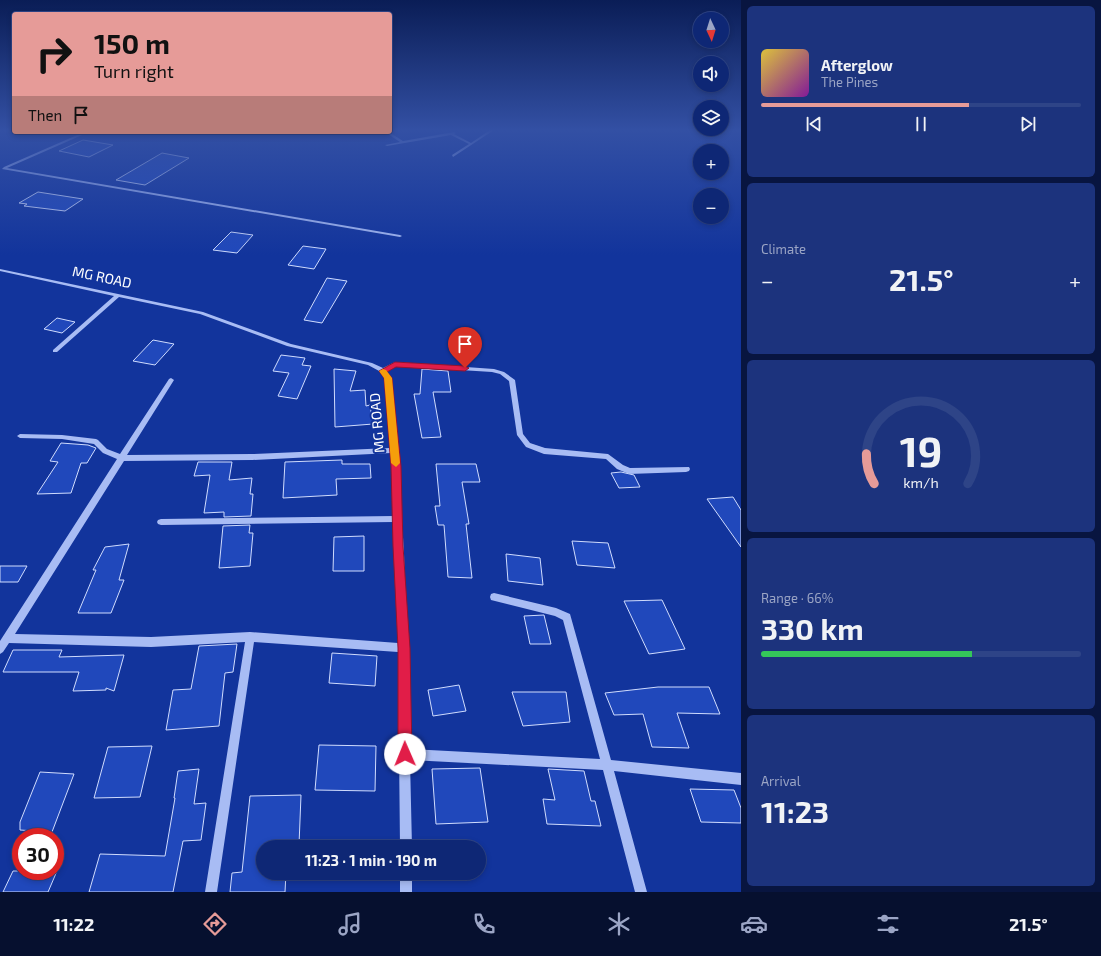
<!DOCTYPE html>
<html lang="en">
<head>
<meta charset="utf-8">
<style>
  body { margin:0; font-family:"Exo 2",sans-serif; background:#1c337d; color:#f1f3f6; height:100vh; display:flex; flex-direction:column; font-size:15px; white-space:nowrap }
  * { box-sizing:border-box; margin:0 }
  p { font-size:13px; color:#9ba5c5 }
  .icon { flex:none; width:22px; height:22px; fill:none; stroke:currentColor; stroke-width:2; stroke-linecap:round; stroke-linejoin:round }
  .map { position:relative; flex:1; overflow:hidden }
  .drawer { display:flex; flex-direction:column; gap:6px; padding:6px; background:#081540; width:360px }
  .drawer>* { flex:none }
  .hud { position:absolute; left:12px; top:12px; width:380px; height:122px; border-radius:4px; box-shadow:0 2px 6px #0003,0 0 0 1px #2e4487; background:#e69b98; color:#111; overflow:hidden }
  .needle { width:26px; rotate:176deg }
  .buttons { position:absolute; left:693px; top:12px; display:grid; gap:8px }
  .buttons a { display:grid; place-items:center; width:36px; height:36px; border-radius:50%; background:#0e2775; box-shadow:0 2px 6px #0003,0 0 0 1px #2e4487; font-size:20px }
  .speed { position:absolute; left:12px; top:828px; display:flex; gap:8px; font-size:20px; font-weight:700; text-align:center }
  .speed>* { display:grid; place-content:center; width:52px; height:52px; border-radius:50%; background:#0e2775; box-shadow:0 2px 6px #0003,0 0 0 1px #2e4487; line-height:1 }
  .speed .limit { border:6px solid #d22; background:#fff; color:#111 }
  .pin { position:absolute; display:grid; place-items:center; width:34px; height:34px; color:#fff; margin:-41px -17px; border-radius:50% 50% 50% 0; rotate:-45deg; box-shadow:0 0 4px #0007 }
  .pin .icon { rotate:45deg }
  .me { position:absolute; width:44px; margin:-22px; rotate:359deg; stroke-linejoin:round; filter:drop-shadow(0 0 3px #0008) }
  .turn { display:flex; align-items:center; gap:14px; height:84px; padding:0 16px; font-size:18px }
  .turn .icon { width:52px; height:52px; stroke-width:2.5 }
  .turn b { display:block; font-size:28px; line-height:34px }
  .then { display:flex; align-items:center; height:38px; padding:0 16px; background:#0003; gap:8px; font-size:15px }
  .big { font-size:30px; font-weight:700; line-height:1.1 }
  .drawer .tile { flex:1; display:flex; flex-direction:column; justify-content:center; gap:6px; min-width:0; padding:0 14px; border-radius:6px; background:#1c337d }
  .drawer .dial { align-items:center; gap:0 }
  .dial svg { height:104px; overflow:visible; fill:none; stroke:#2e4487; stroke-width:7; stroke-linecap:round; text-anchor:middle }
  .dial text { fill:#f1f3f6; stroke:none }
  .song { display:flex; align-items:center; gap:12px }
  .cover { width:48px; height:48px; border-radius:6px; background:linear-gradient(135deg,hsl(50 70% 55%),hsl(290 70% 35%)) }
  .played { height:4px; border-radius:2px; background:linear-gradient(90deg,#e69b98 65%,#2e4487 65%) }
  .keys { display:flex; justify-content:space-around; direction:ltr }
  .heat { display:flex; justify-content:space-between; align-items:center; font-size:22px; direction:ltr }
  .charge { height:6px; border-radius:3px; background:linear-gradient(90deg,#34c759 66%,#2e4487 0) }
  .trip { position:absolute; left:256px; top:840px; width:230px; height:40px; border-radius:20px; background:#0e2775; box-shadow:0 2px 6px #0003,0 0 0 1px #2e4487; font-weight:700; line-height:40px; text-align:center }
  .tab-bar { display:flex; height:64px; justify-content:space-around; align-items:center; background:#06102f; color:#9ba5c5 }
  .tab-bar .icon { width:28px; height:28px }
  .tab-bar .active { color:#e69b98 }
  .tab-bar b { font-size:18px; color:#f1f3f6 }
  main { display:flex; flex:1; min-height:0 }
  .map>svg:first-child { display:block }
  .building { fill:#2048bb; stroke:#d0dcfe }
  .lines { fill:none; stroke-linecap:round; stroke-linejoin:round }
  .minor { fill:#a8bcf4; fill-rule:evenodd }
  .route { fill:#e11d48; stroke:#92132f }
  .slow { fill:#f59e0b }
  .labels { text-anchor:middle; stroke-width:4; stroke-linejoin:round; paint-order:stroke }
  .street-label { font-size:14px; fill:#fff; stroke:#12349c }
</style>
</head>
<body>
<main>
<div class="map">
<svg width="741" height="892" viewBox="0 0 741 892">
  <rect width="100%" height="100%" fill="#12349c"/>
  <!-- building -->
  <path class="building" d="M 83,140 L 113,145 L 89,157 L 59,151 Z
    M 162,153 L 189,158 L 145,185 L 116,180 Z
    M 38,192 L 83,199 L 65,211 L 24,206 L 27,204 L 19,203 Z
    M 231,232 L 253,235 L 237,253 L 213,250 Z
    M 303,246 L 326,249 L 314,269 L 288,265 Z
    M 327,278 L 347,281 L 322,323 L 304,320 Z
    M 57,318 L 75,322 L 62,333 L 44,329 Z
    M 153,340 L 174,344 L 155,365 L 133,361 Z
    M 281,355 L 305,358 L 302,365 L 311,366 L 297,399 L 278,396 L 289,373 L 273,371 Z
    M 334,369 L 356,371 L 350,391 L 365,390 L 366,406 L 370,405 L 373,424 L 335,427 Z
    M 422,369 L 448,371 L 451,392 L 433,392 L 441,437 L 422,438 L 414,394 L 420,394 Z
    M 61,443 L 88,445 L 96,448 L 87,463 L 81,463 L 71,493 L 37,494 L 58,462 L 50,461 Z
    M 342,460 L 342,464 L 370,464 L 371,478 L 336,479 L 337,495 L 283,498 L 285,462 Z
    M 198,462 L 232,462 L 229,480 L 252,478 L 250,494 L 253,494 L 251,516 L 224,517 L 224,512 L 204,513 L 210,475 L 194,476 Z
    M 436,464 L 476,464 L 480,482 L 462,482 L 469,524 L 466,524 L 472,578 L 448,577 L 444,525 L 438,525 L 435,506 L 440,506 Z
    M 621,472 L 634,475 L 640,487 L 619,488 L 611,473 Z
    M 733,497 L 741,510 L 741,547 L 707,499 Z
    M 250,525 L 249,533 L 253,533 L 250,566 L 219,568 L 223,526 Z
    M 364,536 L 364,571 L 333,571 L 334,537 Z
    M 572,541 L 608,543 L 615,568 L 577,565 Z
    M 129,544 L 119,580 L 124,580 L 111,613 L 78,613 L 96,570 L 93,570 L 105,547 Z
    M 506,554 L 540,558 L 543,585 L 508,581 Z
    M 0,566 L 27,566 L 18,582 L 0,582 Z
    M 662,600 L 685,649 L 649,654 L 624,601 Z
    M 544,615 L 551,644 L 530,644 L 524,616 Z
    M 237,644 L 233,672 L 225,673 L 219,726 L 166,730 L 173,690 L 191,689 L 199,646 Z
    M 13,650 L 62,650 L 59,657 L 124,655 L 114,691 L 106,688 L 106,690 L 73,691 L 79,672 L 3,672 Z
    M 332,653 L 377,656 L 375,686 L 329,683 Z
    M 459,685 L 466,711 L 433,716 L 428,690 Z
    M 658,687 L 709,687 L 720,714 L 677,713 L 689,748 L 652,747 L 643,714 L 614,715 L 605,693 Z
    M 512,692 L 566,692 L 570,722 L 523,726 Z
    M 319,745 L 376,746 L 375,791 L 315,790 Z
    M 152,746 L 140,797 L 94,798 L 108,747 Z
    M 480,768 L 488,822 L 436,824 L 432,769 Z
    M 199,769 L 194,804 L 206,803 L 201,840 L 183,841 L 173,892 L 89,892 L 100,854 L 165,856 L 175,798 L 174,798 L 178,771 Z
    M 548,769 L 584,771 L 591,801 L 595,801 L 601,826 L 547,824 L 543,799 L 555,800 Z
    M 40,772 L 74,774 L 52,832 L 20,830 L 20,822 Z
    M 690,789 L 734,790 L 741,808 L 741,823 L 701,822 Z
    M 301,795 L 299,845 L 263,846 L 263,873 L 286,873 L 285,892 L 230,892 L 232,873 L 242,872 L 250,796 Z
    M 13,871 L 57,871 L 48,892 L 3,892 Z"/>
  <g class="lines">
    <!-- minor -->
    <path class="minor" d="M 490,130 L 494,130 L 453,157 L 452,155 L 469,144 L 451,135 L 387,146 L 385,145 L 400,142 L 385,132 L 389,132 L 403,141 L 454,132 L 456,133 L 454,134 L 471,143 Z
      M 84,132 L 89,132 L 7,168 L 400,235 L 402,236 L 400,237 L 2,169 L 4,167 Z
      M 0,269 L 203,312 L 291,344 L 372,363 L 383,368 L 395,362 L 494,369 L 504,372 L 515,380 L 523,434 L 530,443 L 545,448 L 608,454 L 623,465 L 630,468 L 689,467 L 690,469 L 689,471 L 686,472 L 629,474 L 617,469 L 606,459 L 544,454 L 526,447 L 517,435 L 509,381 L 500,374 L 492,372 L 396,366 L 387,372 L 391,378 L 397,448 L 399,450 L 398,452 L 404,554 L 407,645 L 409,648 L 408,651 L 410,749 L 600,759 L 563,620 L 555,616 L 491,600 L 490,597 L 491,594 L 494,593 L 556,608 L 570,614 L 611,760 L 741,773 L 741,785 L 614,771 L 647,892 L 635,892 L 603,770 L 410,760 L 412,847 L 400,847 L 398,652 L 254,642 L 217,892 L 205,892 L 245,642 L 151,647 L 9,643 L 3,652 L 0,654 L 0,641 L 117,459 L 103,453 L 94,444 L 62,439 L 20,438 L 17,436 L 20,434 L 62,435 L 96,439 L 98,440 L 107,449 L 120,454 L 169,379 L 171,378 L 174,380 L 127,455 L 252,454 L 390,448 L 385,378 L 381,372 L 368,365 L 287,346 L 200,314 L 119,297 L 57,352 L 53,352 L 53,350 L 114,296 L 0,271 ZM 391,453 L 394,516 L 161,519 L 158,520 L 157,522 L 158,524 L 161,525 L 394,522 L 398,643 L 250,632 L 151,637 L 15,634 L 124,461 L 252,460 Z
      M 400,873 L 412,873 L 412,892 L 400,892 Z"/>
  </g>
  <!-- sky -->
  <linearGradient id="sky" x2="0" y2="1"><stop stop-color="#0a1d56"/><stop offset="0.51" stop-color="#3350a4"/><stop offset="1" stop-color="#3350a4" stop-opacity="0"/></linearGradient>
  <rect width="741" height="255" fill="url(#sky)"/>
  <!-- route -->
  <path class="route" d="M 395,362 L 465,366 L 469,368 L 465,371 L 396,367 L 387,372 L 392,378 L 401,466 L 403,546 L 410,648 L 412,754 L 410,759 L 405,761 L 400,759 L 398,754 L 398,648 L 393,546 L 391,466 L 384,378 L 379,371 Z"/>
  <!-- slow -->
  <path class="slow" d="M 383,369 L 386,370 L 392,378 L 400,463 L 396,467 L 391,463 L 384,378 L 379,371 Z"/>
  <g class="labels">
    <!-- street labels -->
    <g class="street-label">
      <text transform="translate(102 277) rotate(12)" y="5">MG ROAD</text>
      <text transform="translate(377 423) rotate(-95)" y="5">MG ROAD</text>
    </g>
  </g>
</svg>
<div class="buttons">
<a><svg class="needle" viewBox="-14 -14 28 28"><path d="M0-13l5 13h-10z" fill="#e53935"/><path d="M0 13l5-13h-10z" fill="#9ba5c5"/></svg></a>
<a><svg class="icon" aria-label="sound" viewBox="0 0 24 24"><path d="M4 9h4l5-4v14l-5-4H4zM17 9q2 3 0 6"/></svg></a>
<a><svg class="icon" aria-label="layers" viewBox="0 0 24 24"><path d="M12 4l9 5-9 5-9-5zM3 14l9 5 9-5"/></svg></a>
<a>+</a>
<a>−</a>
</div>
<div class="speed"><div class="limit">30</div></div>
<div class="pin" style="left:465px;top:368px;background:#d93025"><svg class="icon" aria-label="arrive" viewBox="0 0 24 24"><path d="M6 21V4h12l-3 4 3 4H6"/></svg></div>
<svg class="me" style="left:405px;top:754px" viewBox="-20 -20 40 40"><circle r="19" fill="#fff"/><path d="M0-13L10 11 0 6-10 11z" fill="#e11d48"/></svg>
<div class="trip">11:23 · 1 min · 190 m</div>
<div class="hud">
<div class="turn"><svg class="icon" aria-label="right" viewBox="0 0 24 24"><path d="M7 20v-9h11M14 6l5 5-5 5"/></svg><div><b>150 m</b>Turn right</div></div>
<div class="then">Then<svg class="icon" aria-label="arrive" viewBox="0 0 24 24"><path d="M6 21V4h12l-3 4 3 4H6"/></svg></div>
</div>
</div>
<section class="drawer">
<div class="tile">
<div class="song"><i class="cover"></i><div><b>Afterglow</b><p>The Pines</p></div></div>
<div class="played"></div>
<div class="keys"><svg class="icon" aria-label="previous" viewBox="0 0 24 24"><path d="M18 5L8 12l10 7zM5 5v14"/></svg><svg class="icon" aria-label="pause" viewBox="0 0 24 24"><path d="M8 5v14M16 5v14"/></svg><svg class="icon" aria-label="next" viewBox="0 0 24 24"><path d="M6 5l10 7-10 7zM19 5v14"/></svg></div>
</div>
<div class="tile"><p>Climate</p>
<div class="heat"><a>−</a><b class="big">21.5°</b><a>+</a></div>
</div>
<div class="tile dial"><svg viewBox="0 0 100 80">
<path d="M14 69A42 42 0 1 1 86 69"/>
<path d="M14 69A42 42 0 0 1 8 46" stroke="#e69b98"/>
<text x="50" y="56" font-size="32" font-weight="700">19</text>
<text x="50" y="72" font-size="11">km/h</text>
</svg></div>
<div class="tile"><p>Range · 66%</p><b class="big">330 km</b><div class="charge"></div></div>
<div class="tile"><p>Arrival</p><b class="big">11:23</b></div>
</section>
</main>
<nav class="tab-bar">
<b>11:22</b>
<svg class="icon active" aria-label="directions" viewBox="0 0 24 24"><path d="M12 3l9 9-9 9-9-9zM9 14v-3h6M13 9l2 2-2 2"/></svg>
<svg class="icon" aria-label="music" viewBox="0 0 24 24"><path d="M9 18V5l10-2v13"/><circle cx="6" cy="18" r="3"/><circle cx="16" cy="16" r="3"/></svg>
<svg class="icon" aria-label="phone" viewBox="0 0 24 24"><path d="M5 4h4l2 5-3 2q2 4 5 5l2-3 5 2v4C11 20 4 13 5 4z"/></svg>
<svg class="icon" aria-label="climate" viewBox="0 0 24 24"><path d="M12 3v18M4 7l16 10M4 17L20 7"/></svg>
<svg class="icon" aria-label="car" viewBox="0 0 24 24"><path d="M5 17H2v-5l4-1 3-4h7l3 4 3 1v5h-3M9 17h6M6 11h13"/><circle cx="7" cy="17" r="2"/><circle cx="17" cy="17" r="2"/></svg>
<svg class="icon" aria-label="filters" viewBox="0 0 24 24"><path d="M4 7h16M4 17h16"/><circle cx="9" cy="7" r="2"/><circle cx="15" cy="17" r="2"/></svg>
<b>21.5°</b>
</nav>
</body>
</html>
